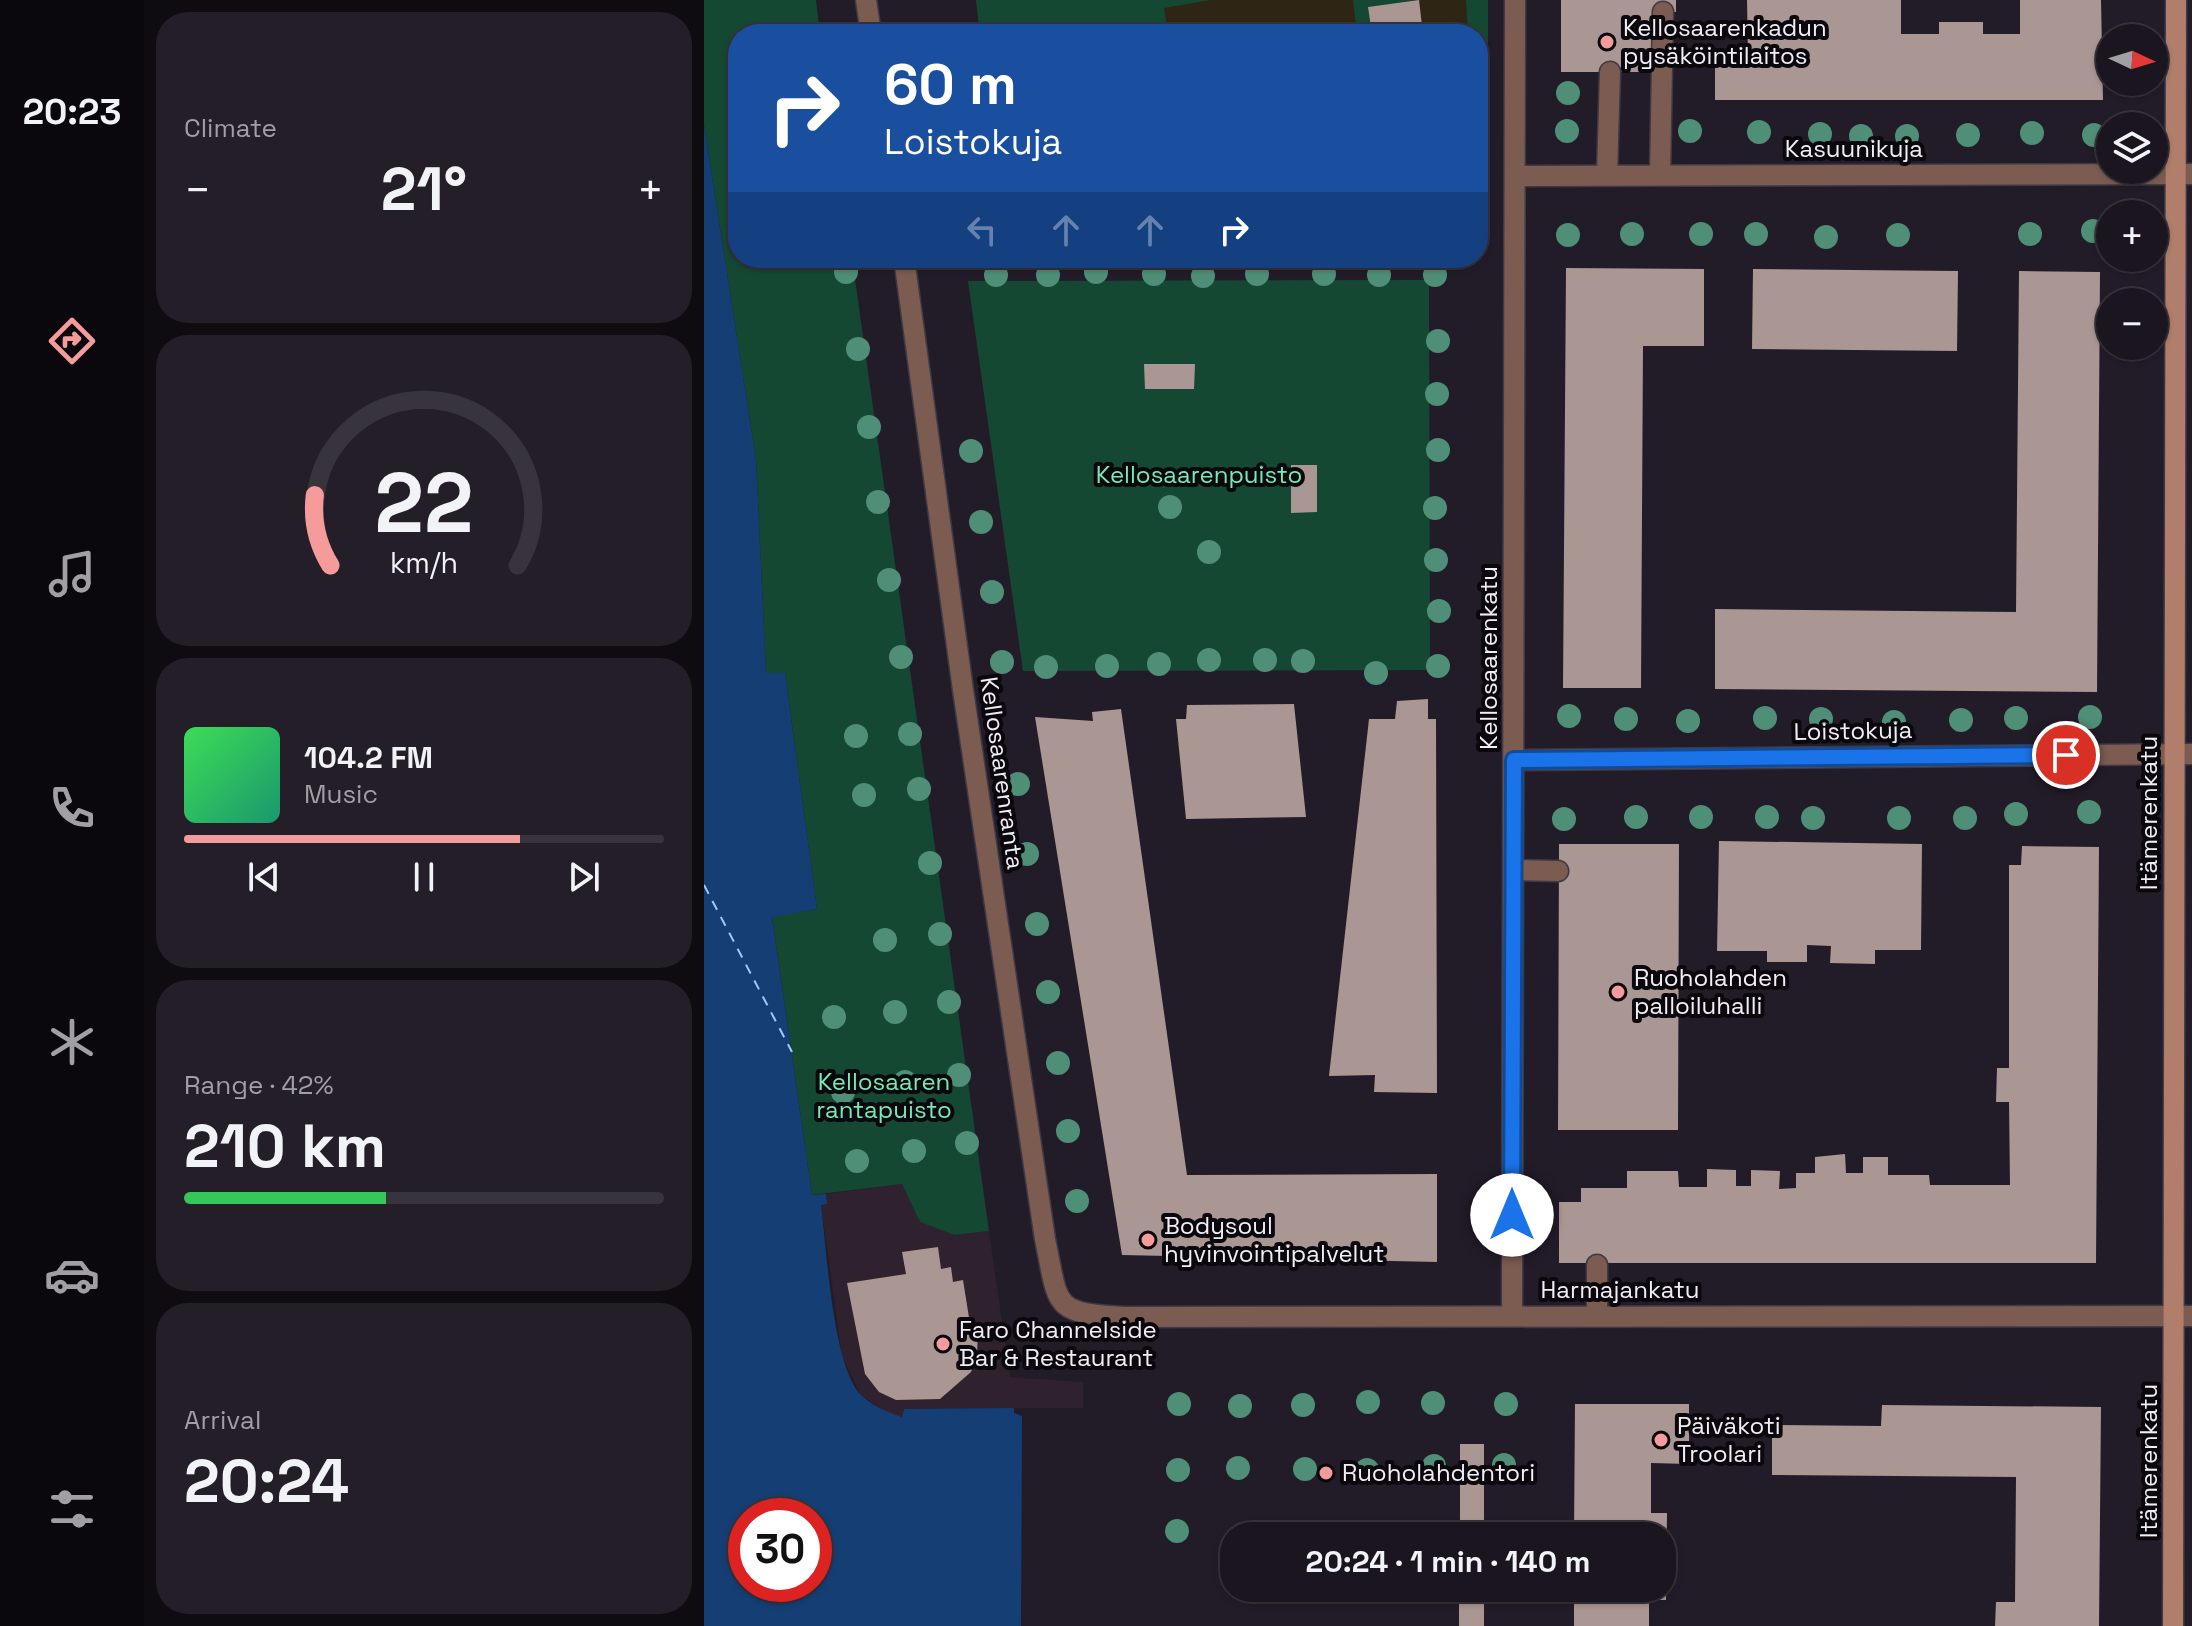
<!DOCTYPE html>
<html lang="en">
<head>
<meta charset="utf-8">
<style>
  body { margin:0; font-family:"Space Grotesk",sans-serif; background:#231e28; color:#f1f3f6; height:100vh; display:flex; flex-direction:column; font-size:30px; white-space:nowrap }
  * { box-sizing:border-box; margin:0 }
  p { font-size:26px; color:#9f9fa4 }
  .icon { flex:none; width:44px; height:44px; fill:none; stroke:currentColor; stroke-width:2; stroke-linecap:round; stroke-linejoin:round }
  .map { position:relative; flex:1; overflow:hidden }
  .drawer { display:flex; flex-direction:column; gap:12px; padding:12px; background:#0e0c11; width:560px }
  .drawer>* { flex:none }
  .guide { position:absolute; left:24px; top:24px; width:760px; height:244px; border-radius:32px; box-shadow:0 2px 6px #0004,0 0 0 2px #38343d; background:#1a4fa0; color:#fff; overflow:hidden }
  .needle { width:52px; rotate:94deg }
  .tools { position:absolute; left:1392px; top:24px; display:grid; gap:16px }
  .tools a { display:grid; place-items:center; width:72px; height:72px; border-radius:50%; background:#1a151f; box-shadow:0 2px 6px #0004,0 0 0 2px #38343d; font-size:40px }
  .speed { position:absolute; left:24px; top:1498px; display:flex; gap:16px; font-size:40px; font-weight:700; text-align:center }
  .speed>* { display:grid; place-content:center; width:104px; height:104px; border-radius:50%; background:#1a151f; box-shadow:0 2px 6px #0004,0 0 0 2px #38343d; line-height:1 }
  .speed .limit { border:12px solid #d22; background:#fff; color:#111 }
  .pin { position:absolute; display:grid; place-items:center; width:68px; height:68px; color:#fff; margin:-34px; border:4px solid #fff; border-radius:50%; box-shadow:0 2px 8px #0007 }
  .me { position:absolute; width:88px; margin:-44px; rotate:0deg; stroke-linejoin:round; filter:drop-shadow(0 0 6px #0008) }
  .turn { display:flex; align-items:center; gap:28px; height:168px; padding:0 24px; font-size:36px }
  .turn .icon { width:104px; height:104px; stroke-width:2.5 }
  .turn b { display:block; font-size:56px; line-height:68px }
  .lanes { display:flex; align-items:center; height:76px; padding:0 24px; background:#0003; justify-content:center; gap:40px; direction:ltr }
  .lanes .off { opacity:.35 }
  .big { font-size:60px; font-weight:800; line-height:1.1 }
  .drawer .widget { flex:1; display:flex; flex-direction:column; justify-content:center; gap:12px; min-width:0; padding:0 28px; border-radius:32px; background:#231e28 }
  .drawer .dial { align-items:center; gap:0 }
  .dial svg { height:208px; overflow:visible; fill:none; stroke:#38343d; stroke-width:7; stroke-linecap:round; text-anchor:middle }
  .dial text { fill:#f1f3f6; stroke:none }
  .song { display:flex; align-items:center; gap:24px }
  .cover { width:96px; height:96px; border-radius:12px; background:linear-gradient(135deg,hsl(130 70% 55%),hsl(160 70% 35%)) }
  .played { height:8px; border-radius:4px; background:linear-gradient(90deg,#f59b9c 70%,#38343d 70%) }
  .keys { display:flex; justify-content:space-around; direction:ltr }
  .heat { display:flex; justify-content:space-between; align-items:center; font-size:44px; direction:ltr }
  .charge { height:12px; border-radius:6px; background:linear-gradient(90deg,#34c759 42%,#38343d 0) }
  .trip { position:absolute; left:516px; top:1522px; width:456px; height:80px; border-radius:32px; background:#1a151f; box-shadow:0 2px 6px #0004,0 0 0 2px #38343d; font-weight:800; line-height:80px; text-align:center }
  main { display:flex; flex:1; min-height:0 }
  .dock { display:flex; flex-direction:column; width:144px; justify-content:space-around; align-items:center; background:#0a080c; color:#9f9fa4 }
  .dock .icon { width:56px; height:56px }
  .dock .selected { color:#f59b9c }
  .dock b { font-size:36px; color:#f1f3f6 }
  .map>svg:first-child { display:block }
  .commercial { fill:#2f212e }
  .industrial { fill:#2f2515 }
  .green { fill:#154833 }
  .water { fill:#153f74; fill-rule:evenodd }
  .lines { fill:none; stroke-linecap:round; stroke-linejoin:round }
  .ferry { stroke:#a3c7f8; stroke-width:2; stroke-dasharray:10 8; stroke-linecap:butt }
  .building { fill:#aa9693 }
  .lane-casing { stroke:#3f3946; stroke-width:23 }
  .street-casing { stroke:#3f3946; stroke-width:23 }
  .secondary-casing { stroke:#3f3946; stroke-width:23 }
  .lane { stroke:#7c5c50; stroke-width:20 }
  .street { stroke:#7c5c50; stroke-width:20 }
  .secondary { stroke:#b07e6b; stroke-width:20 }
  .tree { fill:#4f8e77 }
  .route-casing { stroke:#114b97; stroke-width:20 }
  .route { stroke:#1a73e8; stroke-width:14 }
  .poi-dot { fill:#f59b9c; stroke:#0a080d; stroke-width:3 }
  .labels { text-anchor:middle; stroke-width:8; stroke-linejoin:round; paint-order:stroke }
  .poi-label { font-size:24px; fill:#f1edf6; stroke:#0a080d; text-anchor:start }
  .street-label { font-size:24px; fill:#f1edf6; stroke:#0a080d }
  .park-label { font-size:24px; fill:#74ebb7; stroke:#0a080d }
</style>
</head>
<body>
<main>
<nav class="dock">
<b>20:23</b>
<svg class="icon selected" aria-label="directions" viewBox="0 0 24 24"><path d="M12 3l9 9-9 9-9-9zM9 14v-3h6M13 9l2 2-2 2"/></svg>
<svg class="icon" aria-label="music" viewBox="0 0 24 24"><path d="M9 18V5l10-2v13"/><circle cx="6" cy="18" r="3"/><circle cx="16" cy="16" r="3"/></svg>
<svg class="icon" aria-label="phone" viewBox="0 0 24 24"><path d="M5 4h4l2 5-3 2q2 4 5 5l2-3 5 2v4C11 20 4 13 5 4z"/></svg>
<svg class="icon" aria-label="climate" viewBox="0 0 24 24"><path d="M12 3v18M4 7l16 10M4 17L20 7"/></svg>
<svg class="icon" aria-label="car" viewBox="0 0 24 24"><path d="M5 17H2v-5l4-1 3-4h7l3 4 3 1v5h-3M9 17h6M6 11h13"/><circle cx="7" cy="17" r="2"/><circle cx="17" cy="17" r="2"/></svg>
<svg class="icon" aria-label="filters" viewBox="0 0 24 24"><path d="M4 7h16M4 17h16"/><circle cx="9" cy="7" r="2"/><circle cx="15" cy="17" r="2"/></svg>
</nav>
<section class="drawer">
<div class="widget"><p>Climate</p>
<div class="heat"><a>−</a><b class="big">21°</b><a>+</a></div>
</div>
<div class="widget dial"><svg viewBox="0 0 100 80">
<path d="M14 69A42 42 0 1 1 86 69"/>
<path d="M14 69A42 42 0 0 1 8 42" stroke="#f59b9c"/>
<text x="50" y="56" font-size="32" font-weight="700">22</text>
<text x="50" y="72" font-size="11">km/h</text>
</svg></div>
<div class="widget">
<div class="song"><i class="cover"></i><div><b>104.2 FM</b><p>Music</p></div></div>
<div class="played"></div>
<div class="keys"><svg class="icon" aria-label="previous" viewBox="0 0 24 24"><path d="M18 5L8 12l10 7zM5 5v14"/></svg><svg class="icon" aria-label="pause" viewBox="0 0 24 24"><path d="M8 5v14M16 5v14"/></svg><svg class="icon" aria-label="next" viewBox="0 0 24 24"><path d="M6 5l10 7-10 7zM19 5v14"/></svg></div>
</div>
<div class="widget"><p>Range · 42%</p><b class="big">210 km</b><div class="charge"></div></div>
<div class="widget"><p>Arrival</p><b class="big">20:24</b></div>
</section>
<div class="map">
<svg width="1488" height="1626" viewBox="0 0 1488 1626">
  <rect width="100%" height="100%" fill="#221c29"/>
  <!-- commercial -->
  <path class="commercial" d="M 198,1184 L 216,1222 L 250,1235 L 285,1231 L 306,1377 L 379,1382 L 379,1408 L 200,1409 L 198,1418 L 183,1413 L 157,1395 L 138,1356 L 117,1205 L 123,1204 L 122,1194 Z"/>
  <!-- industrial -->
  <path class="industrial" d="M 272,0 L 784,0 L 774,34 L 276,34 Z"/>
  <!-- green -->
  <path class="green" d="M 0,0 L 112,0 L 116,34 L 34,34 L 34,258 L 148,258 L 285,1231 L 250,1235 L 216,1222 L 198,1184 L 108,1195 L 68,916 L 113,909 L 81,673 L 62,673 L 52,460 L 0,125 Z
    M 272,0 L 507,0 L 460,8 L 464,34 L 276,34 Z
    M 649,0 L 715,0 L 664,7 L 668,34 L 653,34 Z
    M 762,0 L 784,0 L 784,220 L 774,224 L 774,34 L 764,34 Z
    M 725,280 L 726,670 L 319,671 L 264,281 Z"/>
  <!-- water -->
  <path class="water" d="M 0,125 L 52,460 L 62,673 L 81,673 L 113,909 L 68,917 L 108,1195 L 122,1194 L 123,1204 L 117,1205 C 123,1251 128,1359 155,1393 C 166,1405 183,1412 198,1417 L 200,1409 L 310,1408 L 310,1413 L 318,1416 L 317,1626 L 0,1626 ZM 42,1516 L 110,1516 L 110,1584 L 42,1584 Z"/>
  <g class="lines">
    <!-- ferry -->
    <path class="ferry" d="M 0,885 L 88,1052"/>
  </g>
  <!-- building -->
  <path class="building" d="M 715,0 L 719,34 L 668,34 L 664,7 Z
    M 857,0 L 972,0 L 972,12 L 949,13 L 949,72 L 857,72 Z
    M 1043,0 L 1197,0 L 1197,34 L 1235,34 L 1235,22 L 1279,22 L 1279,34 L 1316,34 L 1316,0 L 1397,0 L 1399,100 L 1011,100 L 1011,54 L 1044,54 Z
    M 556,23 L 569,23 L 592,34 L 538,34 Z
    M 862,268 L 1000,269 L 1000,346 L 939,346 L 937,688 L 859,688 Z
    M 1049,269 L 1254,271 L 1253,351 L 1048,349 Z
    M 1315,271 L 1396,272 L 1393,692 L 1011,689 L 1011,609 L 1312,612 Z
    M 440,364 L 491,364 L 490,389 L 441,389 Z
    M 587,465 L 613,465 L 613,512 L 587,513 Z
    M 724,699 L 724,719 L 732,719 L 733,1093 L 670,1092 L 671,1075 L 625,1076 L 665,719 L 691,719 L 693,701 Z
    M 590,704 L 602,817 L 482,819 L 472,719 L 482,719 L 483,705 Z
    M 417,709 L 483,1175 L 733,1174 L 733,1262 L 418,1255 L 331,717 L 389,721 L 388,712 Z
    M 1015,841 L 1218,844 L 1217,950 L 1171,950 L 1171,964 L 1126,963 L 1127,946 L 1103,945 L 1103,962 L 1063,962 L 1063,951 L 1013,951 Z
    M 855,844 L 975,844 L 974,1130 L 854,1130 Z
    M 1318,846 L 1395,847 L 1392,1263 L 855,1263 L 855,1202 L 877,1202 L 877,1188 L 923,1188 L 923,1171 L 974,1171 L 975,1187 L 1003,1187 L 1003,1169 L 1032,1170 L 1032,1186 L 1047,1186 L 1047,1170 L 1076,1171 L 1075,1189 L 1092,1188 L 1092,1173 L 1111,1173 L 1111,1157 L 1141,1154 L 1142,1173 L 1159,1173 L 1159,1157 L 1184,1157 L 1184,1175 L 1225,1175 L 1226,1185 L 1306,1185 L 1305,1102 L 1292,1102 L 1293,1068 L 1305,1068 L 1305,865 L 1317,865 Z
    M 234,1247 L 237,1269 L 247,1267 L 249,1282 L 259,1280 L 267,1330 L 274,1329 L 273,1356 L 267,1372 L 236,1399 L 192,1400 L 175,1392 L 161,1374 L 143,1283 L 202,1274 L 198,1252 Z
    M 871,1404 L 985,1404 L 985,1464 L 947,1463 L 947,1513 L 963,1513 L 962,1600 L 945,1600 L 945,1626 L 870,1626 L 870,1588 L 958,1588 L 958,1536 L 870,1536 Z
    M 1178,1405 L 1397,1407 L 1395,1626 L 1291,1626 L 1292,1602 L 1311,1602 L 1312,1477 L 1068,1475 L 1068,1425 L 1177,1426 Z
    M 756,1444 L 780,1444 L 780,1536 L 756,1536 Z
    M 755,1588 L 780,1588 L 780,1626 L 755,1626 Z"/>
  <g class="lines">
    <defs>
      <path id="lane" d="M 903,175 L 906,72
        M 956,175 L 959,12
        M 810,870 L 854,871
        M 893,1265 L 893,1316"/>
      <path id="street" d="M 162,0 L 167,34
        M 811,176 L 1488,174
        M 200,258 L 259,690 L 341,1239 C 355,1306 347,1313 420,1317 L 1488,1316
        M 810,760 L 1488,754
        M 808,1316 L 811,0"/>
      <path id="secondary" d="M 1469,1626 L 1472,0"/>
    </defs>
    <!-- lane casing -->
    <use href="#lane" class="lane-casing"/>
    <!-- street casing -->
    <use href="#street" class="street-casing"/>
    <!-- secondary casing -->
    <use href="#secondary" class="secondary-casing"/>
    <!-- lane -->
    <use href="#lane" class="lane"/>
    <!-- street -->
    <use href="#street" class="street"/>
    <!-- secondary -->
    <use href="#secondary" class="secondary"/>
  </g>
  <!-- trees -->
  <g class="tree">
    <circle cx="864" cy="93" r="12"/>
    <circle cx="863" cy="131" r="12"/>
    <circle cx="986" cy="131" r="12"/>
    <circle cx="1055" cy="132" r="12"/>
    <circle cx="1328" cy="133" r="12"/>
    <circle cx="1116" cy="134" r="12"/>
    <circle cx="1264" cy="135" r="12"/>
    <circle cx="1390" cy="135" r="12"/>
    <circle cx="1157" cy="136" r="12"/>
    <circle cx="1203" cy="136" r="12"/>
    <circle cx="1389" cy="231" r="12"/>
    <circle cx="928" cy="234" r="12"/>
    <circle cx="997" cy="234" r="12"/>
    <circle cx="1052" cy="234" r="12"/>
    <circle cx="1326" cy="234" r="12"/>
    <circle cx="864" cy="235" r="12"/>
    <circle cx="1194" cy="235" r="12"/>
    <circle cx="1122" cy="237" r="12"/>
    <circle cx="142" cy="272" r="12"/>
    <circle cx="392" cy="272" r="12"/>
    <circle cx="450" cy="274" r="12"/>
    <circle cx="553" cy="274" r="12"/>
    <circle cx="620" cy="274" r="12"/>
    <circle cx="292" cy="275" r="12"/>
    <circle cx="344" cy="275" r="12"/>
    <circle cx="675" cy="275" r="12"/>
    <circle cx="731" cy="275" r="12"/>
    <circle cx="499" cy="276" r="12"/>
    <circle cx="734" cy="341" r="12"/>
    <circle cx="154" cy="349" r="12"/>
    <circle cx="733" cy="394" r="12"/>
    <circle cx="165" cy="427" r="12"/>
    <circle cx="734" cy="450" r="12"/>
    <circle cx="267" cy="451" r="12"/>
    <circle cx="174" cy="502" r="12"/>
    <circle cx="466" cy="507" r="12"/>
    <circle cx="731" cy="508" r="12"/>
    <circle cx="277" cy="522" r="12"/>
    <circle cx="505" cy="552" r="12"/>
    <circle cx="732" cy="560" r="12"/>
    <circle cx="185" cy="580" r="12"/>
    <circle cx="288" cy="592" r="12"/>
    <circle cx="735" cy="611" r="12"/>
    <circle cx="197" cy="657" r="12"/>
    <circle cx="505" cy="660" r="12"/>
    <circle cx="561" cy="660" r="12"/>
    <circle cx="599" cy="661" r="12"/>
    <circle cx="298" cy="662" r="12"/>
    <circle cx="455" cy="664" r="12"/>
    <circle cx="403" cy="666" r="12"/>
    <circle cx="734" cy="666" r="12"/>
    <circle cx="342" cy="667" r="12"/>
    <circle cx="672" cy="673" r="12"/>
    <circle cx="865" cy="716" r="12"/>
    <circle cx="1386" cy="717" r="12"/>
    <circle cx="1061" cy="718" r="12"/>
    <circle cx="1312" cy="718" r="12"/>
    <circle cx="922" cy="719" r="12"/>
    <circle cx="1117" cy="719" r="12"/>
    <circle cx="1257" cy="720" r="12"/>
    <circle cx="984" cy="721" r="12"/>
    <circle cx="1190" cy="722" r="12"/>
    <circle cx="206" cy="734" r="12"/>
    <circle cx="152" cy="736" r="12"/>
    <circle cx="314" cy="784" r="12"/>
    <circle cx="215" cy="789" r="12"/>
    <circle cx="160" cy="795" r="12"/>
    <circle cx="1385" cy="812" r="12"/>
    <circle cx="1312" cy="814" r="12"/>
    <circle cx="932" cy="817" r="12"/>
    <circle cx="997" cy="817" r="12"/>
    <circle cx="1063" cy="817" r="12"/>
    <circle cx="1109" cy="818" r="12"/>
    <circle cx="1195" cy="818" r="12"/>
    <circle cx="1261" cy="818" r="12"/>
    <circle cx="860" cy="819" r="12"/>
    <circle cx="323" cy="854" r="12"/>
    <circle cx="226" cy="863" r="12"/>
    <circle cx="333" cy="924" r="12"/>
    <circle cx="236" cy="934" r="12"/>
    <circle cx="181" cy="940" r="12"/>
    <circle cx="344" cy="992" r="12"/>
    <circle cx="245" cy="1002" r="12"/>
    <circle cx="191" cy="1012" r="12"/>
    <circle cx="130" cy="1017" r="12"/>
    <circle cx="354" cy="1063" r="12"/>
    <circle cx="255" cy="1075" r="12"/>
    <circle cx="201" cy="1082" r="12"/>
    <circle cx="139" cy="1092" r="12"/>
    <circle cx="364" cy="1131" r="12"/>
    <circle cx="263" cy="1143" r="12"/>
    <circle cx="210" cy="1151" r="12"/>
    <circle cx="153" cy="1161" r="12"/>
    <circle cx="373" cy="1201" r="12"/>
    <circle cx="664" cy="1402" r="12"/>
    <circle cx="729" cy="1403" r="12"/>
    <circle cx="475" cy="1404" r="12"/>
    <circle cx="802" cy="1404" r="12"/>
    <circle cx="599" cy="1405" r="12"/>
    <circle cx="536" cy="1406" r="12"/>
    <circle cx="800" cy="1465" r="12"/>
    <circle cx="730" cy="1466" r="12"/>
    <circle cx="534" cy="1468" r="12"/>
    <circle cx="601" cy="1469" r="12"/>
    <circle cx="474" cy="1470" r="12"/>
    <circle cx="663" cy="1470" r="12"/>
    <circle cx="473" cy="1531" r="12"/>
  </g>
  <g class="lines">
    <defs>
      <path id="route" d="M 808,1215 L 810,760 L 1362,755"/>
    </defs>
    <!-- route casing -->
    <use href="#route" class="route-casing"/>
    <!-- route -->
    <use href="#route" class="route"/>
  </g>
  <!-- markers -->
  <g class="poi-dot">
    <circle cx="903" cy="42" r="8"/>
    <circle cx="914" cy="992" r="8"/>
    <circle cx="444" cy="1240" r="8"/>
    <circle cx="239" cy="1344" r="8"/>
    <circle cx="957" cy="1440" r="8"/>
    <circle cx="622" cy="1473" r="8"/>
  </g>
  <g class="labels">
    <!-- poi labels -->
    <g class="poi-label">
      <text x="919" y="36">Kellosaarenkadun<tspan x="919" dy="28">pysäköintilaitos</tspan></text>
      <text x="930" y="986">Ruoholahden<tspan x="930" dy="28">palloiluhalli</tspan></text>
      <text x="460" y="1234">Bodysoul<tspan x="460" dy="28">hyvinvointipalvelut</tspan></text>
      <text x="255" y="1338">Faro Channelside<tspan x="255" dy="28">Bar &amp; Restaurant</tspan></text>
      <text x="973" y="1434">Päiväkoti<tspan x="973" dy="28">Troolari</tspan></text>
      <text x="638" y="1481">Ruoholahdentori</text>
    </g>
    <!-- street labels -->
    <g class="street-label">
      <text x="1150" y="157">Kasuunikuja</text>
      <text transform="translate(785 658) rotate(-90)" y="8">Kellosaarenkatu</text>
      <text transform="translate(1149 731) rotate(-1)" y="8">Loistokuja</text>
      <text transform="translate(298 773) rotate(82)" y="8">Kellosaarenranta</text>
      <text transform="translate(1445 813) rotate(-90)" y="8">Itämerenkatu</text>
      <text x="916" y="1298">Harmajankatu</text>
      <text transform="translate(1445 1461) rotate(-90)" y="8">Itämerenkatu</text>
    </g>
    <!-- park labels -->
    <g class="park-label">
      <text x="495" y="483">Kellosaarenpuisto</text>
      <text x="180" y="1090">Kellosaaren<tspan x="180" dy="28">rantapuisto</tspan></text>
    </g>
  </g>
</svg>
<div class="tools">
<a><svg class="needle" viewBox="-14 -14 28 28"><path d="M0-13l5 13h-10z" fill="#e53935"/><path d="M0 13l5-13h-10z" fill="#9f9fa4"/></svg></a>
<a><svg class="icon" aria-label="layers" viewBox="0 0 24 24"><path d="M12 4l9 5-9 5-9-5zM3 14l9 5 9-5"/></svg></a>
<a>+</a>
<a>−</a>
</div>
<div class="speed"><div class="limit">30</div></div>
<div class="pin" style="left:1362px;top:755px;background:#d93025"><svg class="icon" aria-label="arrive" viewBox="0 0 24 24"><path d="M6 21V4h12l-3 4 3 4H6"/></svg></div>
<svg class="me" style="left:808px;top:1215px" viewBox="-20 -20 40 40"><circle r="19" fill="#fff"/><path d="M0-13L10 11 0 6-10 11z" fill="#1a73e8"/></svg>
<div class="trip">20:24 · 1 min · 140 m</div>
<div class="guide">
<div class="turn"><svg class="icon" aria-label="right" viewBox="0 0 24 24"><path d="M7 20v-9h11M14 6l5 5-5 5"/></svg><div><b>60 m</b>Loistokuja</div></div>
<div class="lanes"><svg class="icon off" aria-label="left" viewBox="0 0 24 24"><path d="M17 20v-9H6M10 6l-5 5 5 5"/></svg><svg class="icon off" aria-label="ahead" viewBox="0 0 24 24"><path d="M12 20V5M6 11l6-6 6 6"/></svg><svg class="icon off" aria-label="ahead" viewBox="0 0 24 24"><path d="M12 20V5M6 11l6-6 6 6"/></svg><svg class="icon" aria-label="right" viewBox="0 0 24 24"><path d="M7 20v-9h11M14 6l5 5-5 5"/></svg></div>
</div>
</div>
</main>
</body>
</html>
